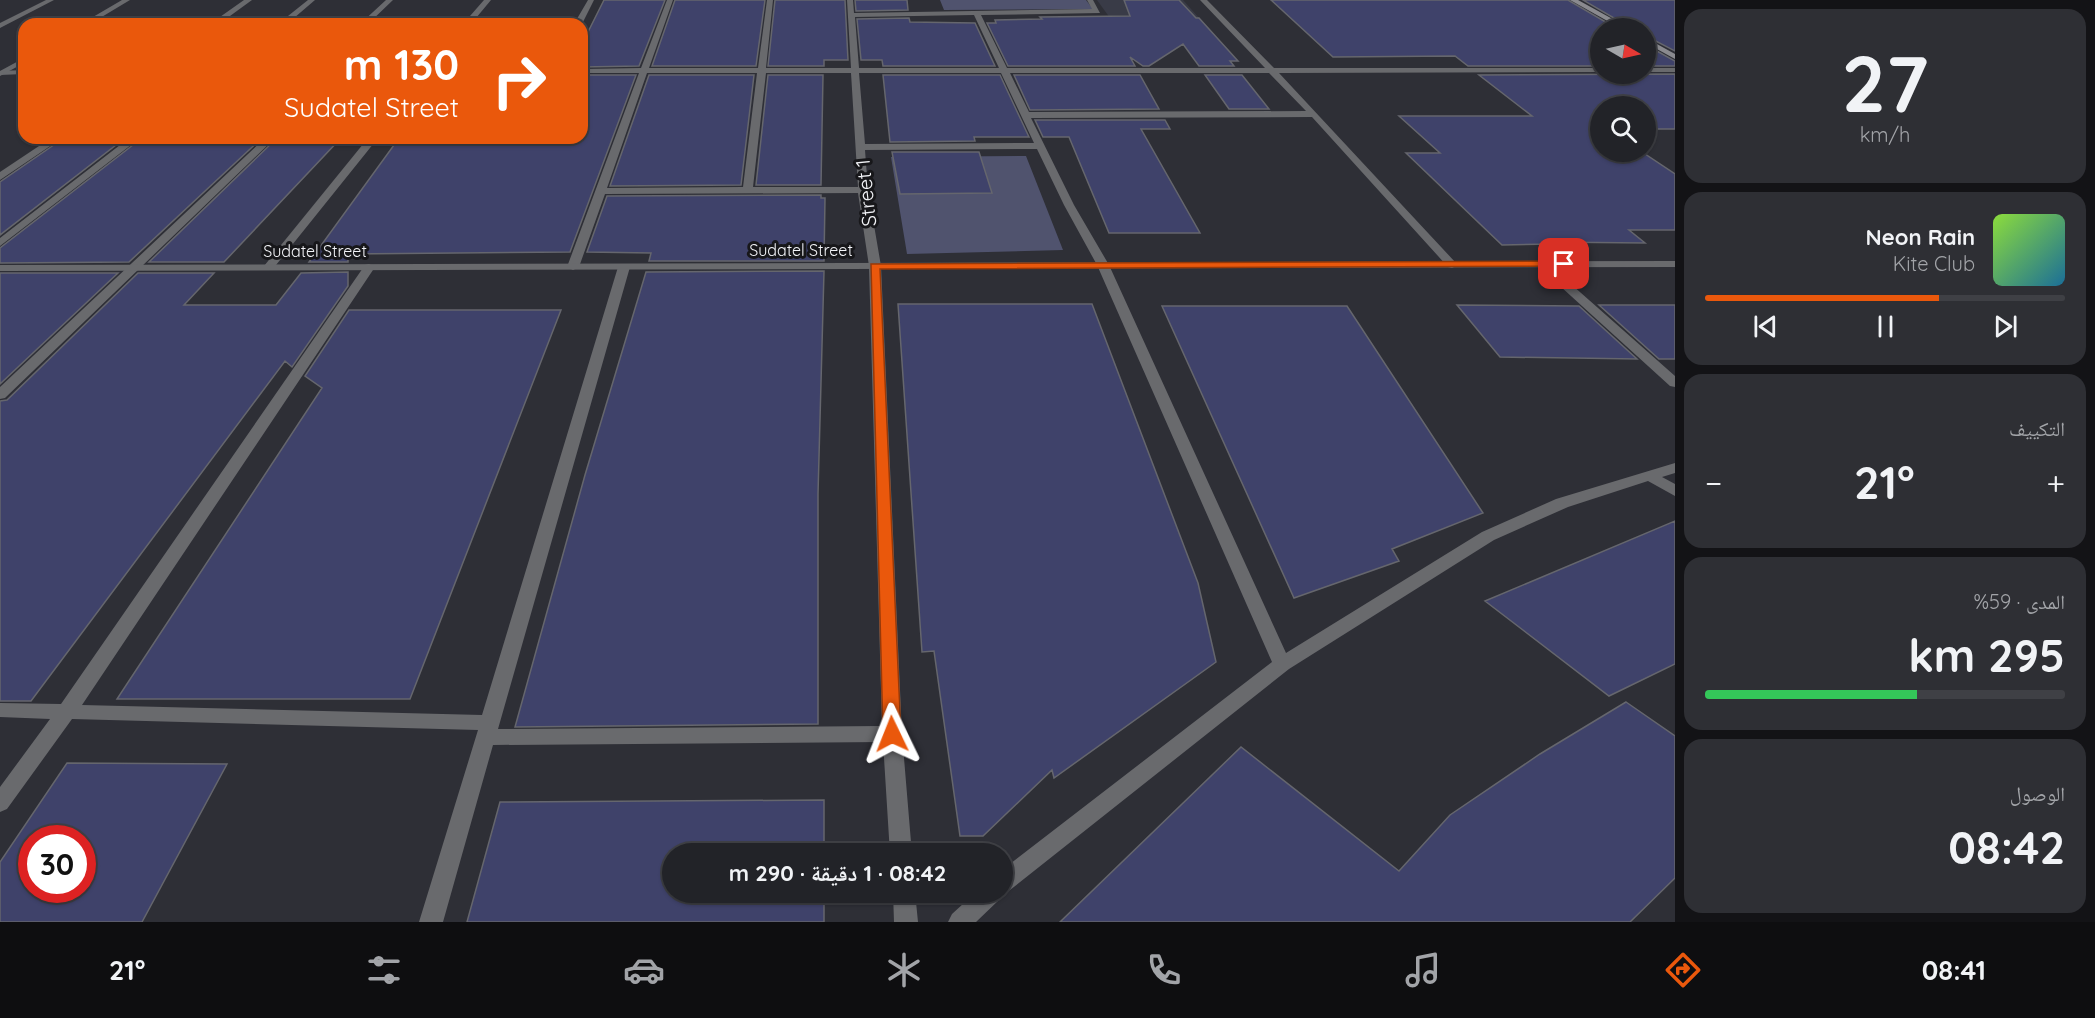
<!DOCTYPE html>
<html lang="ar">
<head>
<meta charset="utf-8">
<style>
  body { margin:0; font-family:Quicksand,"Noto Naskh Arabic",sans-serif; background:#2e2f34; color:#f1f3f6; direction:rtl; height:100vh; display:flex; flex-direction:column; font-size:22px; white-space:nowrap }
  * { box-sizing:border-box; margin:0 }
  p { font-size:20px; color:#a2a4a8 }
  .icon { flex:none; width:33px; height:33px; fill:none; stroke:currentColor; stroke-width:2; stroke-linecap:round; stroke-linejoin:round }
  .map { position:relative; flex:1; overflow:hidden; direction:ltr }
  .panel { display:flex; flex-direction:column; gap:9px; padding:9px; background:#131316; width:420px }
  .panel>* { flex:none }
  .hud { position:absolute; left:18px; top:18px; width:570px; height:126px; border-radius:18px; box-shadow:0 2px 4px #0004,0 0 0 2px #3f4045; direction:rtl; background:#ea580c; color:#fff; overflow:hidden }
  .needle { width:39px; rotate:99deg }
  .buttons { position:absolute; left:1590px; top:18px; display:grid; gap:12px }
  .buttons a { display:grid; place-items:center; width:66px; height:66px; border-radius:50%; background:#222328; box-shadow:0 2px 4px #0004,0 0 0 2px #3f4045; font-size:30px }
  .speed { position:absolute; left:18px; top:825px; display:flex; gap:12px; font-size:30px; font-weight:700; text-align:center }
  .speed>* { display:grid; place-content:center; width:78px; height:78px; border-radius:50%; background:#222328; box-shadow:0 2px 4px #0004,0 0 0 2px #3f4045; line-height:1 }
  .speed .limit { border:9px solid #d22; background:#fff; color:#111 }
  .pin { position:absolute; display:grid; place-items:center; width:51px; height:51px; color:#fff; margin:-26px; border-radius:12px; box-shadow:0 3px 9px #0006 }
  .me { position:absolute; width:66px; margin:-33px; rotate:358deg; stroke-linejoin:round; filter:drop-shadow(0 0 4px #0008) }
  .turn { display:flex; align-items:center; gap:21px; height:126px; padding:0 30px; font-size:27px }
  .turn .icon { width:78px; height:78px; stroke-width:2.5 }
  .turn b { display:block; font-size:42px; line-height:51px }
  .big { font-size:45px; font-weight:700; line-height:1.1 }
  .panel .widget { flex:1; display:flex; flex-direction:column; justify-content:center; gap:9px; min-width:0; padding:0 21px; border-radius:18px; background:#2e2f34 }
  .panel .dial { align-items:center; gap:0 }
  .dial b { font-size:78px; line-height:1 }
  .song { display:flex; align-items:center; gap:18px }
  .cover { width:72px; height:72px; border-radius:9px; background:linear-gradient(135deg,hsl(90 70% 55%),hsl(200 70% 35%)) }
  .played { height:6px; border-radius:3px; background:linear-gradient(90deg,#ea580c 65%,#3f4045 65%) }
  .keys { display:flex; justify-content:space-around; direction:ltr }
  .heat { display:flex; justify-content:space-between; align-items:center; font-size:33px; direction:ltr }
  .charge { height:9px; border-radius:4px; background:linear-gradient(90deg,#34c759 59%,#3f4045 0) }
  .trip { position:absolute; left:662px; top:843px; width:351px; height:60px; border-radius:30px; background:#222328; box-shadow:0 2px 4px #0004,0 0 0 2px #3f4045; font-weight:700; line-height:60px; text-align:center; direction:rtl }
  .tab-bar { display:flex; height:96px; justify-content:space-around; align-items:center; background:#0e0e10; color:#a2a4a8 }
  .tab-bar .icon { width:42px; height:42px }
  .tab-bar .active { color:#ea580c }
  .tab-bar b { font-size:27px; color:#f1f3f6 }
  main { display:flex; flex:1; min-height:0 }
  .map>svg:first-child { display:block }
  .built { fill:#393b47 }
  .green { fill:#50536e }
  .building { fill:#3f426a; stroke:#65666d; stroke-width:1.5; fill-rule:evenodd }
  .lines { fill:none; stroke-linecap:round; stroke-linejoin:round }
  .minor { fill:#696a6d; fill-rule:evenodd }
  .tertiary { fill:#696a6d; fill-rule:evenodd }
  .secondary { fill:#8a8a8f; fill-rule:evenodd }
  .route { fill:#ea580c; stroke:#983908; stroke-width:1.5 }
  .labels { text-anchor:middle; stroke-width:6; stroke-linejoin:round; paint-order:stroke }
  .far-street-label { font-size:16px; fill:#f4f5f9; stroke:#17171a }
  .street-label { font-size:20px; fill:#f4f5f9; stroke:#17171a }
</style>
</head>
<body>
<main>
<section class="panel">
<div class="widget dial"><b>27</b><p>km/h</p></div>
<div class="widget">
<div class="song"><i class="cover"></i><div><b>Neon Rain</b><p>Kite Club</p></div></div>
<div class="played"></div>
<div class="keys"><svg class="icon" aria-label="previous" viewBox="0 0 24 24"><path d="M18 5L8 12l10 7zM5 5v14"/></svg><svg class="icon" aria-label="pause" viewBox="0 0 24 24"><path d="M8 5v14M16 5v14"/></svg><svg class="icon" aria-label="next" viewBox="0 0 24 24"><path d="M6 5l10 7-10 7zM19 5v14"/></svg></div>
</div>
<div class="widget"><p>التكييف</p>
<div class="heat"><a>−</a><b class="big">21°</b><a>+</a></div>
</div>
<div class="widget"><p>المدى · 59%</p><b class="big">295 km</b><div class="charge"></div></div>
<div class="widget"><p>الوصول</p><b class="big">08:42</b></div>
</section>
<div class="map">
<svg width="1675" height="922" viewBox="0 0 1675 922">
  <rect width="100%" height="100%" fill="#2e2f36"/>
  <!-- built -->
  <path class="built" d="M 1097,0 L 1183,0 L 1199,18 L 1110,18 Z"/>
  <!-- green -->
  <path class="green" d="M 940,0 L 1086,0 L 1093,9 L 944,10 Z
    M 1026,156 L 1063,250 L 907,254 L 891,157 Z"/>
  <!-- building -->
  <path class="building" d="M 604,0 L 665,0 L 639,66 L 582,67 L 582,44 Z
    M 675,0 L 765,0 L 756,66 L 652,66 Z
    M 775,0 L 845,0 L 848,60 L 824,60 L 824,66 L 768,66 Z
    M 855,0 L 907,0 L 908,10 L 856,11 Z
    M 1124,0 L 1179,0 L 1196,18 L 1199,18 L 1238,61 L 1230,61 L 1234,66 L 1199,66 L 1183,44 L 1149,66 L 1143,66 L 1130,57 L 1135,66 L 1008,66 L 987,23 L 996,23 L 995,20 L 1042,19 L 1040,17 L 1130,16 Z
    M 1271,0 L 1568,0 L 1616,28 L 1600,28 L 1600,66 L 1468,66 L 1455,56 L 1333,57 Z
    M 1583,0 L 1675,0 L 1675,51 L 1646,36 L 1646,28 L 1631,28 Z
    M 909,18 L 910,22 L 975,23 L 995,66 L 883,66 L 882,60 L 861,60 L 857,19 Z
    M 1646,45 L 1675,61 L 1675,66 L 1646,66 Z
    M 1675,74 L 1675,129 L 1646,129 L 1646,106 L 1600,106 L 1600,152 L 1642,152 L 1675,174 L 1675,230 L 1629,230 L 1645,243 L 1547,242 L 1550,244 L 1502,245 L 1406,153 L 1440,153 L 1399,116 L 1532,116 L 1479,75 Z
    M 582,75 L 636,75 L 570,252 L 348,254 L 348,262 L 309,262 L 394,145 L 461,145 L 465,138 L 582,138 Z
    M 649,75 L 754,75 L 741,185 L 610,186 Z
    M 768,75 L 823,75 L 821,185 L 756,185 Z
    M 883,75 L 1000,75 L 1029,137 L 974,137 L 975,141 L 890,142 Z
    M 1014,75 L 1140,75 L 1159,109 L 1030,110 Z
    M 1205,75 L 1242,75 L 1269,109 L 1229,109 Z
    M 1035,120 L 1165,120 L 1170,129 L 1141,129 L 1200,233 L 1109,233 L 1069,137 L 1043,137 Z
    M 64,138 L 125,138 L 0,235 L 0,182 Z
    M 142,138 L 262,138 L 129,262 L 0,263 L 0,248 Z
    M 277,138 L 341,138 L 224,262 L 149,262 Z
    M 892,152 L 979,152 L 992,193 L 900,194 Z
    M 821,195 L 821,198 L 825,198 L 824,261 L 649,261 L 651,253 L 587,252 L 607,196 Z
    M 824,271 L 818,494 L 818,724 L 515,727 L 585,475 L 646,272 Z
    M 348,272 L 348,286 L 292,367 L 285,361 L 31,701 L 0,701 L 0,401 L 7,400 L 138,273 L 214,273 L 184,305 L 276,305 L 301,273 Z
    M 0,273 L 118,273 L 0,384 Z
    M 898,304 L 1092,304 L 1198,583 L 1216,662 L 1054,778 L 1052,770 L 983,836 L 960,836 L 934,651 L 922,652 Z
    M 1457,305 L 1579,306 L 1637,359 L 1500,357 Z
    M 1599,305 L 1675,305 L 1675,359 L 1659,359 Z
    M 1162,306 L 1347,306 L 1483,513 L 1392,549 L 1399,561 L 1294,598 Z
    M 349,310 L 561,310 L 410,699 L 117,699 L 322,388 L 305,376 Z
    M 1675,521 L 1675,664 L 1609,696 L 1485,601 Z
    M 1626,702 L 1675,736 L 1675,878 L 1630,922 L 1060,922 L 1241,747 L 1399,871 L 1450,815 L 1540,754 Z
    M 67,763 L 227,764 L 142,922 L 0,922 L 0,862 ZM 32,838 L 82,838 L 82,890 L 32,890 Z
    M 824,800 L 824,854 L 672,854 L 672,892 L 824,892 L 824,922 L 467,922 L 500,802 Z"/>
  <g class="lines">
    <!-- minor -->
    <path class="minor" d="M 46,0 L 54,0 L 0,28 L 0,23 Z
      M 244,0 L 252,0 L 219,24 L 210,24 Z
      M 308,0 L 315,0 L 287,24 L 278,24 Z
      M 386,0 L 393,0 L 368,24 L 360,24 Z
      M 484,0 L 491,0 L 471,24 L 463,24 Z
      M 588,0 L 594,0 L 582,24 L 574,24 Z
      M 667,0 L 673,0 L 649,68 L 758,68 L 767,0 L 773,0 L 766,68 L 851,68 L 847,0 L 853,0 L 854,13 L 1092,9 L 1087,0 L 1093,0 L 1100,13 L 981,15 L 1007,68 L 1265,68 L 1200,0 L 1207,0 L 1274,68 L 1600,68 L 1600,72 L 1279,73 L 1456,263 L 1458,265 L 1452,268 L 1448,267 L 1312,117 L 1031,118 L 1074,205 L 1109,265 L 1286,653 L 1482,532 L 1556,499 L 1675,463 L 1675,473 L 1662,477 L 1675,484 L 1675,496 L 1648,481 L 1568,507 L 1494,540 L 1289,669 L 1010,890 L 1003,893 L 1000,899 L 976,922 L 948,922 L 952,914 L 976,892 L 1002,892 L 1002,870 L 1272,662 L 1097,265 L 1064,205 L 1037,149 L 865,150 L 868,190 L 881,266 L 902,734 L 912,854 L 890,854 L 883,742 L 493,745 L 443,922 L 419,922 L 478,730 L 72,719 L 7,809 L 0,812 L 0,787 L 50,719 L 0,717 L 0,703 L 61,704 L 365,265 L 369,264 L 375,267 L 82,705 L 482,715 L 618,267 L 624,264 L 630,267 L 498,729 L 882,726 L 869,266 L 858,193 L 605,194 L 579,267 L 573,270 L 567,267 L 639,73 L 582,73 L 582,69 L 641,68 ZM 974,15 L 999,68 L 859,68 L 855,17 ZM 647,73 L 757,73 L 743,187 L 607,188 ZM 766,73 L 851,73 L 858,187 L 753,187 ZM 859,73 L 1001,73 L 1034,143 L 865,144 ZM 1010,73 L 1269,73 L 1306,111 L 1029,112 Z
      M 1646,68 L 1675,68 L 1675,72 L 1646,72 Z
      M 24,70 L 24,74 L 0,75 L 0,71 Z
      M 51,138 L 62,138 L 0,180 L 0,172 Z
      M 129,138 L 140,138 L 0,246 L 0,238 Z
      M 265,138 L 275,138 L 5,398 L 0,399 L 0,387 Z
      M 368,138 L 378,138 L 272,270 L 264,270 L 264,266 Z
      M 1542,261 L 1546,262 L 1675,376 L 1675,387 L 1670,386 L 1538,266 L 1538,262 Z
      M 893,892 L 915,892 L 918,922 L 894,922 Z"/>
    <!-- tertiary -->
    <path class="tertiary" d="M 122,0 L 130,0 L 90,24 L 81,24 Z
      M 24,58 L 24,63 L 0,76 L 0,71 Z
      M 1675,261 L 1675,267 L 0,271 L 0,265 Z"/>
    <!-- secondary -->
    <path class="secondary" d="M 1570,0 L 1578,0 L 1629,28 L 1620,28 Z
      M 1646,38 L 1675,54 L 1675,59 L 1646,43 Z"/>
  </g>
  <!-- route -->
  <path class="route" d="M 1564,261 L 1568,262 L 1568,266 L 880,269 L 901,734 L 898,739 L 892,742 L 886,739 L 883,734 L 871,264 Z"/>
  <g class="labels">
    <!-- far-street labels -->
    <g class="far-street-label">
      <text x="801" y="256">Sudatel Street</text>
      <text x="315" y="257">Sudatel Street</text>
    </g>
    <!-- street labels -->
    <g class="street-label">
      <text transform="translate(866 193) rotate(-96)" y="7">Street 1</text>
    </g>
  </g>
</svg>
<div class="buttons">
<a><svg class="needle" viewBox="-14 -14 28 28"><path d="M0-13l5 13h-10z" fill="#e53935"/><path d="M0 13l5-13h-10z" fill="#a2a4a8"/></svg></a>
<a><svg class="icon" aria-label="search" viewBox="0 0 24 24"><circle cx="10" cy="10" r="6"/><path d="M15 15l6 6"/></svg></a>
</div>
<div class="speed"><div class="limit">30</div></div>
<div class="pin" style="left:1564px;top:264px;background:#d93025"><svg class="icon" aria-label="arrive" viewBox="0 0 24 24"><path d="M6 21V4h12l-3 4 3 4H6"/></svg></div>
<svg class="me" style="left:892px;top:734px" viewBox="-20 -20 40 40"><path d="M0-17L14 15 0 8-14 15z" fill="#ea580c" stroke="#fff" stroke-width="4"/></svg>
<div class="trip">08:42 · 1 دقيقة · 290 m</div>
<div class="hud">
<div class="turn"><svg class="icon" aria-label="right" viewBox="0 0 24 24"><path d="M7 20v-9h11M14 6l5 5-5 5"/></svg><div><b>130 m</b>Sudatel Street</div></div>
</div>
</div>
</main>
<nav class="tab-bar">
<b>08:41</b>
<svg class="icon active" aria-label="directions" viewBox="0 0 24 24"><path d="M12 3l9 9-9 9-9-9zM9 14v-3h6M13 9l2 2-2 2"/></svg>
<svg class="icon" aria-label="music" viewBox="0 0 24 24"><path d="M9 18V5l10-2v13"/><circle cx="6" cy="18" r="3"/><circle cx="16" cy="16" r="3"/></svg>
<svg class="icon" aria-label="phone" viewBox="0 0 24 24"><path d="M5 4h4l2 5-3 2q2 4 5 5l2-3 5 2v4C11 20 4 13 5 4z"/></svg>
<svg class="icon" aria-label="climate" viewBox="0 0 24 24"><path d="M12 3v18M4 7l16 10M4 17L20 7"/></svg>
<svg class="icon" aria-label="car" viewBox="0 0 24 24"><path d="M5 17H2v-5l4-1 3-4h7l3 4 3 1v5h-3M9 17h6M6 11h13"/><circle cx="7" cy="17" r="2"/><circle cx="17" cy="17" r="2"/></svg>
<svg class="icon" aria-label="filters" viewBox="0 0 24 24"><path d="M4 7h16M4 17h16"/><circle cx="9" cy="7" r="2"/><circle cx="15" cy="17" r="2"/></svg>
<b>21°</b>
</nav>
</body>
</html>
